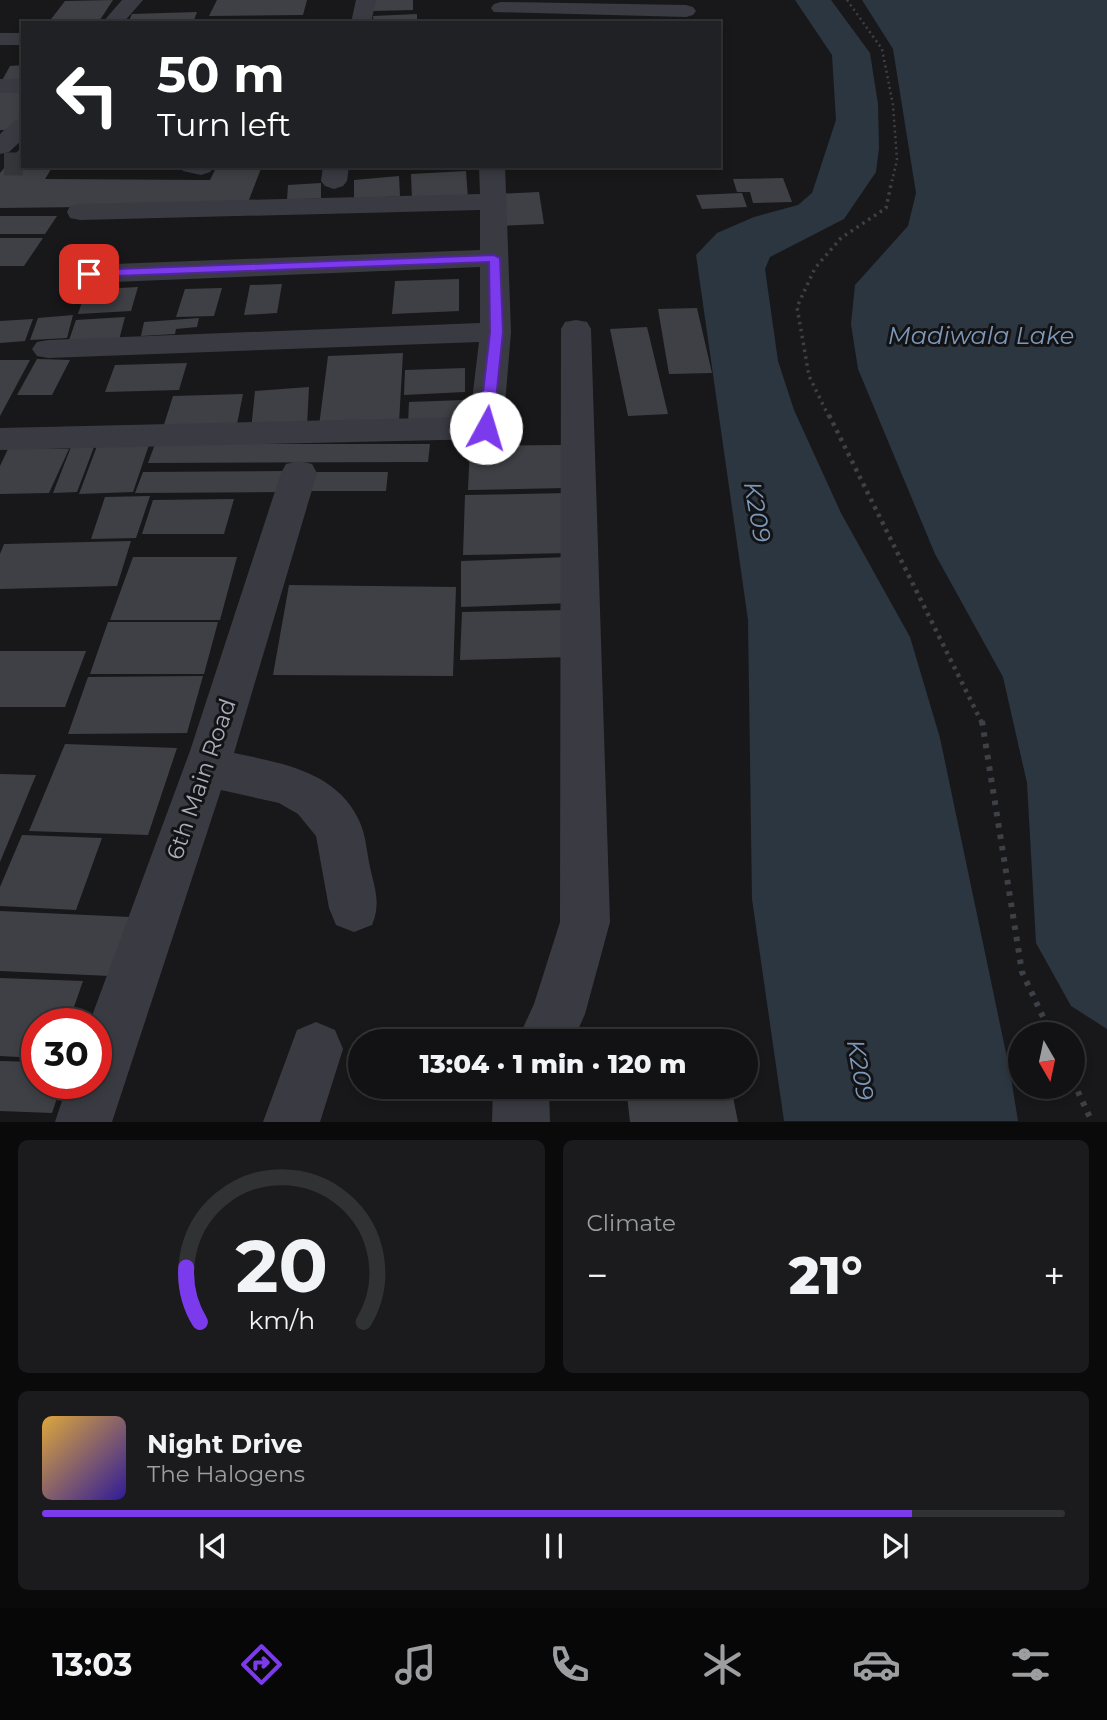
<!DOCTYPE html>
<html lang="en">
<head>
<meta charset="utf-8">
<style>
  body { margin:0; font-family:Montserrat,sans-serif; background:#1b1b1d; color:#f1f3f6; height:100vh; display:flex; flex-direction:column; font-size:26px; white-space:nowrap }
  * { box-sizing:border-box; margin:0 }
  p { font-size:23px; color:#9c9ea0 }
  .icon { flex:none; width:38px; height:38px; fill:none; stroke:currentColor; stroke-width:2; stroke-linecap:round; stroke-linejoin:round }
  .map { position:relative; height:1122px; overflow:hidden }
  .panel { display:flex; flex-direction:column; gap:18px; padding:18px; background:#0a0a0b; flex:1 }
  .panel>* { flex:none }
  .guide { position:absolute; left:21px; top:21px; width:700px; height:147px; border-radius:0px; box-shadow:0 4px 10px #0003,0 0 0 2px #313234; background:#202124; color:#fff; overflow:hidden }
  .needle { width:46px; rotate:171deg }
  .tools { position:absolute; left:1008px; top:1022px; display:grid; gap:14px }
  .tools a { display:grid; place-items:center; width:77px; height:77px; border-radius:50%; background:#121214; box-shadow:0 4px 10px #0003,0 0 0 2px #313234; font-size:35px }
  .speed { position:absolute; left:21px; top:1008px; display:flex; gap:14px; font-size:35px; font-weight:700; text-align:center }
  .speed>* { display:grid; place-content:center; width:91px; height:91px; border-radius:50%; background:#121214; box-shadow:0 4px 10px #0003,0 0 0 2px #313234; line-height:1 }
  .speed .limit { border:10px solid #d22; background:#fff; color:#111 }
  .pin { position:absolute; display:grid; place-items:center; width:60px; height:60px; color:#fff; margin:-30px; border-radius:14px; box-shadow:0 4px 10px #0006 }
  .me { position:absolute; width:77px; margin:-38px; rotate:6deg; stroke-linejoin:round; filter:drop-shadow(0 0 5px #0008) }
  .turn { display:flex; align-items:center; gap:24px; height:147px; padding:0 21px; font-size:32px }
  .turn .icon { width:91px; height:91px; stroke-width:2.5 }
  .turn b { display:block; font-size:49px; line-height:60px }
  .big { font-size:52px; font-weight:800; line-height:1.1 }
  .panel .widget { flex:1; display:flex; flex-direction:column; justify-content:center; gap:10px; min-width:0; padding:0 24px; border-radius:10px; background:#1b1b1d }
  .panel .dial { align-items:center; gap:0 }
  .dial svg { height:182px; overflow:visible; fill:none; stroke:#313234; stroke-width:7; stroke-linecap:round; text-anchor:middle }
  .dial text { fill:#f1f3f6; stroke:none }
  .song { display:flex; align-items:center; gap:21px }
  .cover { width:84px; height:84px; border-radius:10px; background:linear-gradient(135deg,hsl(40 70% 55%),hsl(250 70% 35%)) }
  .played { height:7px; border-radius:4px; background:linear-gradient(90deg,#7c3aed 85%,#313234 85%) }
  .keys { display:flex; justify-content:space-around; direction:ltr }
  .heat { display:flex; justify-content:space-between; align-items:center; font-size:38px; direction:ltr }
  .panel .tiles { flex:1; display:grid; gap:18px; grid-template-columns:1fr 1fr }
  .widget:last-child { grid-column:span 2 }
  .trip { position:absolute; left:348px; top:1029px; width:410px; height:70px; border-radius:35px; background:#121214; box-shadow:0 4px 10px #0003,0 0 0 2px #313234; font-weight:800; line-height:70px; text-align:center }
  .dock { display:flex; height:112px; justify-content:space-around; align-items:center; background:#070708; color:#9c9ea0 }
  .dock .icon { width:49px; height:49px }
  .dock .active { color:#7c3aed }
  .dock b { font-size:32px; color:#f1f3f6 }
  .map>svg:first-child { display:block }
  .water { fill:#2c3640 }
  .building { fill:#3f4045 }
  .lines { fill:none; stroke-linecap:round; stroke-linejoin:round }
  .minor-tunnel { stroke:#35363a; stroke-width:23; stroke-dasharray:23 11; stroke-linecap:butt }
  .path-far3 { stroke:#3e4047; stroke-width:2.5; stroke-dasharray:2 3.5; stroke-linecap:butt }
  .path-far2 { stroke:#3e4047; stroke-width:3.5; stroke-dasharray:2.5 4.5; stroke-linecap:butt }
  .path-far1 { stroke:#3e4047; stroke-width:4.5; stroke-dasharray:3.5 5; stroke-linecap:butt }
  .path { stroke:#3e4047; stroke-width:6; stroke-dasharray:4.5 7; stroke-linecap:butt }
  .minor { fill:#3a3b42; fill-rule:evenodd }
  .route { fill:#7c3aed; stroke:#51269a; stroke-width:2 }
  .labels { text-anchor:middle; stroke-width:6; stroke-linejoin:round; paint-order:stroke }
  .street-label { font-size:23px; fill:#a9adbb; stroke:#131315 }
  .water-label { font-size:24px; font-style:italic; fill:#7d99ba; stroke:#131315 }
</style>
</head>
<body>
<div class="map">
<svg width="1107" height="1122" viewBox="0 0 1107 1122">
  <rect width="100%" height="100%" fill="#18181a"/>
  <!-- water -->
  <path class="water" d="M 795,0 L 831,0 L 870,53 L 878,104 L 879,148 L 876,172 L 844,219 L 770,257 L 765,269 L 778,361 L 794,410 L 841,513 L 910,637 L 940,738 L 1010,1072 L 1018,1121 L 784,1121 L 752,899 L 748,620 L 696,255 L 717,233 L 754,217 L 798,205 L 812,193 L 836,120 L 832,55 Z
    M 862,0 L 1107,0 L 1107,1029 L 1071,1006 L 1036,943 L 1027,783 L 1003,677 L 935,554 L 858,369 L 851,324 L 855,285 L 908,226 L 916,193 L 893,49 Z"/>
  <!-- building -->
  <path class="building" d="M 113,0 L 98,23 L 48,23 L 65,1 Z
    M 217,0 L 307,0 L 303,15 L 209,16 Z
    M 372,0 L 413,0 L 413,10 L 372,11 Z
    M 197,12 L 193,23 L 128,23 L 132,14 Z
    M 417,14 L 417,23 L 374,23 L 373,16 Z
    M 23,65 L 23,83 L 0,84 L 10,66 Z
    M 0,88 L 23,88 L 23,116 L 13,130 L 0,130 Z
    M 23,145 L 23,166 L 53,166 L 45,179 L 210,180 L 217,166 L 262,166 L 247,205 L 0,208 L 0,173 Z
    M 413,166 L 476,166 L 475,169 L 413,170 Z
    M 466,171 L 468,198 L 412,200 L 411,174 Z
    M 399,176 L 400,196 L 354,199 L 354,180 Z
    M 783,178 L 792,202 L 753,203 L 750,192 L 737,192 L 733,179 Z
    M 321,183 L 321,198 L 287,200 L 288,185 Z
    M 539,192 L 544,224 L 498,226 L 495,194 Z
    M 742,193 L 747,207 L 702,209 L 696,195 Z
    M 0,216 L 57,216 L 45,234 L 0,234 Z
    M 0,238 L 43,238 L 24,266 L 0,266 Z
    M 459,279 L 459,311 L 392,314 L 395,281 Z
    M 282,284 L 277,313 L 244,315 L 250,285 Z
    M 138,287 L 131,311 L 78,314 L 86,290 Z
    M 222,288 L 214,316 L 176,317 L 185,289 Z
    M 697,308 L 712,373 L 669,374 L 658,309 Z
    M 73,315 L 67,338 L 30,340 L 38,318 Z
    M 125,317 L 119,340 L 68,343 L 76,320 Z
    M 199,318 L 197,327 L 176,329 L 175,334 L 141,336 L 144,322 Z
    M 33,319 L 25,341 L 0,343 L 0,321 Z
    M 647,327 L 668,414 L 628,416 L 610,329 Z
    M 403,353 L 399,423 L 319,426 L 328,356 Z
    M 37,359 L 70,360 L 52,395 L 17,395 Z
    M 0,360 L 30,360 L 0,416 Z
    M 187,363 L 179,390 L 105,392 L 115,365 Z
    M 465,368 L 465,392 L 404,395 L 405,370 Z
    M 309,387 L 307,426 L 251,430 L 255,391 Z
    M 243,394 L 236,429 L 162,431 L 173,396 Z
    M 464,400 L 465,423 L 408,425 L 409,402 Z
    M 155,444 L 430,444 L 428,462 L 148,463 Z
    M 149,445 L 133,492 L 79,494 L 97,446 Z
    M 562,445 L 564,488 L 468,490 L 470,446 Z
    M 71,447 L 94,447 L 77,492 L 53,493 Z
    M 8,449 L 69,449 L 49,493 L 0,494 L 0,466 Z
    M 287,471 L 282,492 L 135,493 L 143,472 Z
    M 315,472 L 388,472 L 386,491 L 311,491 Z
    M 569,493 L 571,553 L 463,555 L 465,495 Z
    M 150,496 L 136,538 L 91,539 L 105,497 Z
    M 234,499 L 224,534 L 142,534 L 153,500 Z
    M 131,541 L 117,586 L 0,589 L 0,554 L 4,544 Z
    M 133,557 L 237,557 L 220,620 L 110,620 Z
    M 568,557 L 572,603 L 461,607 L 461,561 Z
    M 289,585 L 456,587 L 453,676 L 273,675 Z
    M 568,610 L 570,657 L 460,660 L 462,612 Z
    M 108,622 L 218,622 L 204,674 L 90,674 Z
    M 0,651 L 86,651 L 65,707 L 0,707 Z
    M 203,676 L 187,733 L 68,734 L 88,677 Z
    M 65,744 L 177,748 L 148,835 L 29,831 Z
    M 0,774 L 36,775 L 0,862 Z
    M 22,835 L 102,838 L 76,910 L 0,906 L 0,887 Z
    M 0,911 L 130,917 L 110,976 L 0,971 Z
    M 0,978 L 83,981 L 68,1024 L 37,1024 L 37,1058 L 0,1056 Z
    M 0,1061 L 37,1062 L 37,1083 L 62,1083 L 52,1113 L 0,1111 Z
    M 626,1087 L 731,1087 L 738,1122 L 630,1122 Z"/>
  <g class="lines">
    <!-- minor-tunnel -->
    <path class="minor-tunnel" d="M 4,164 L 23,164"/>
    <!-- path-far3 -->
    <path class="path-far3" d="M 847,0 L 882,49 L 893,105 L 897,160 L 892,181"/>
    <!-- path-far2 -->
    <path class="path-far2" d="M 829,417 L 809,376 L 797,307 L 815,268 L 841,238 L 886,208 L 892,180"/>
    <!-- path-far1 -->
    <path class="path-far1" d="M 829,415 L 982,723"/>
    <!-- path -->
    <path class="path" d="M 982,721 L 1022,972 L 1051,1034
      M 1073,1081 L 1092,1122"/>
    <!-- minor -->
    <path class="minor" d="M 122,0 L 143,0 L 123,23 L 102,23 Z
      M 356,0 L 376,0 L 371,23 L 351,23 Z
      M 501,2 L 686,5 L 693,7 L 696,11 L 693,15 L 686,17 L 494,12 L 491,8 L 494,4 Z
      M 0,33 L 23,33 L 23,45 L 0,45 Z
      M 0,79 L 23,79 L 23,93 L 0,93 Z
      M 23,118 L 23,139 L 9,152 L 0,154 L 0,134 L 15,120 Z
      M 179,166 L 213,166 L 214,167 L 210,172 L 201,175 L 183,171 Z
      M 323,166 L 349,166 L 347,181 L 343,186 L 334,189 L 325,186 L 321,181 Z
      M 479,166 L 505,166 L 511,332 L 503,428 L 498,436 L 486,439 L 0,450 L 0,428 L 470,417 L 479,342 L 48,358 L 37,356 L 32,349 L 37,342 L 48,340 L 480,323 L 480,267 L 89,283 L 79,280 L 75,274 L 79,268 L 89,265 L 480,250 L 480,210 L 80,220 L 70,218 L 67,212 L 70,206 L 80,204 L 480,194 Z
      M 576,320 L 587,322 L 591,329 L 610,922 L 585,1014 L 573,1041 L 517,1041 L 534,1004 L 560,922 L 561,329 L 565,322 Z
      M 299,461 L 312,464 L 317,473 L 234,753 C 282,763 340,772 361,825 C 366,838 367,853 370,867 C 375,890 381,903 372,925 L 354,932 L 336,925 L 329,908 L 316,836 L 298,814 L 279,803 L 221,790 L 112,1122 L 55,1122 L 68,1083 L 96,1083 L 96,1024 L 89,1024 L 190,751 L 281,473 L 286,464 Z
      M 316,1022 L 335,1030 L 343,1049 L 320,1122 L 263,1122 L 297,1030 Z
      M 493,1087 L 549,1087 L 550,1122 L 492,1122 Z"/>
  </g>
  <!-- route -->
  <path class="route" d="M 494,255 L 500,258 L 503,332 L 493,428 L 486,433 L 479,428 L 490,332 L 489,262 L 89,277 L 83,274 L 89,270 Z"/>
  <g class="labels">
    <!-- street labels -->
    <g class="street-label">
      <text transform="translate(201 779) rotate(-71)" y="8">6th Main Road</text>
    </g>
    <!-- water labels -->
    <g class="water-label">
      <text x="981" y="344">Madiwala Lake</text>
      <text transform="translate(757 512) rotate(80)" y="8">K209</text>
      <text transform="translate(860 1070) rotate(80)" y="8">K209</text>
    </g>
  </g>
</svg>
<div class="tools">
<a><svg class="needle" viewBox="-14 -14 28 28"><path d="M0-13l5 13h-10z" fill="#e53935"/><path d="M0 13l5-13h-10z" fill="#9c9ea0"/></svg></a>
</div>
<div class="speed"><div class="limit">30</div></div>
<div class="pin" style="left:89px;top:274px;background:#d93025"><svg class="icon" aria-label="arrive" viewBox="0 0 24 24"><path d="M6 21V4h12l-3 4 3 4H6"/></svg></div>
<svg class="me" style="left:486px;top:428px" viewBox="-20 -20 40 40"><circle r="19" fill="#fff"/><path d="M0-13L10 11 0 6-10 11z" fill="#7c3aed"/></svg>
<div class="trip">13:04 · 1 min · 120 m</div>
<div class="guide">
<div class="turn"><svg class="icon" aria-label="left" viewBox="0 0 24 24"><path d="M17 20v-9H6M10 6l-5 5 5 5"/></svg><div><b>50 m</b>Turn left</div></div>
</div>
</div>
<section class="panel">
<div class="tiles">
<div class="widget dial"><svg viewBox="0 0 100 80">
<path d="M14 69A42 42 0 1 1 86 69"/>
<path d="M14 69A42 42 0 0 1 8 45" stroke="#7c3aed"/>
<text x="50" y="56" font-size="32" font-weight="700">20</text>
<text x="50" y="72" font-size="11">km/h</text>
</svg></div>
<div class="widget"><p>Climate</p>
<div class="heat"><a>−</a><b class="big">21°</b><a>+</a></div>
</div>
<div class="widget">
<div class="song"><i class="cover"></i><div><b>Night Drive</b><p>The Halogens</p></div></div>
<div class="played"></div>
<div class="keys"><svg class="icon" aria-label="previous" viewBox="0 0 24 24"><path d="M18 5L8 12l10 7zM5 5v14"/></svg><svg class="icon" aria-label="pause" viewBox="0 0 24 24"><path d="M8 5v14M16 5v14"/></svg><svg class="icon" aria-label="next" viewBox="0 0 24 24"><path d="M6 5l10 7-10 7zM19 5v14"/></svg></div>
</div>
</div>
</section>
<nav class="dock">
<b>13:03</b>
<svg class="icon active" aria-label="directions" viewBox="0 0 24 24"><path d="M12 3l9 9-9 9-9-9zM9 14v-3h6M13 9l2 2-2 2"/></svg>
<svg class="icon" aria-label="music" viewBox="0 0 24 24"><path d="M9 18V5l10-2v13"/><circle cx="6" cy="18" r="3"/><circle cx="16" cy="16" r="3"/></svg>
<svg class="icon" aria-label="phone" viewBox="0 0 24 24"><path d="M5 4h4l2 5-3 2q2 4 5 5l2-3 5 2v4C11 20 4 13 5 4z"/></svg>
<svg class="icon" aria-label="climate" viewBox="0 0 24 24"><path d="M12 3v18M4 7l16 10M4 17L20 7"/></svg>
<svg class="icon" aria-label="car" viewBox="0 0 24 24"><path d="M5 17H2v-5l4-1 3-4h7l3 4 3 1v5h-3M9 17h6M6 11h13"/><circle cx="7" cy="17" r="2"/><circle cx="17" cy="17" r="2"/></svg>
<svg class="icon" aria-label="filters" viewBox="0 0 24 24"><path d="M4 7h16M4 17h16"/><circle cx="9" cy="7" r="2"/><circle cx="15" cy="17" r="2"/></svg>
</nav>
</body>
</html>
